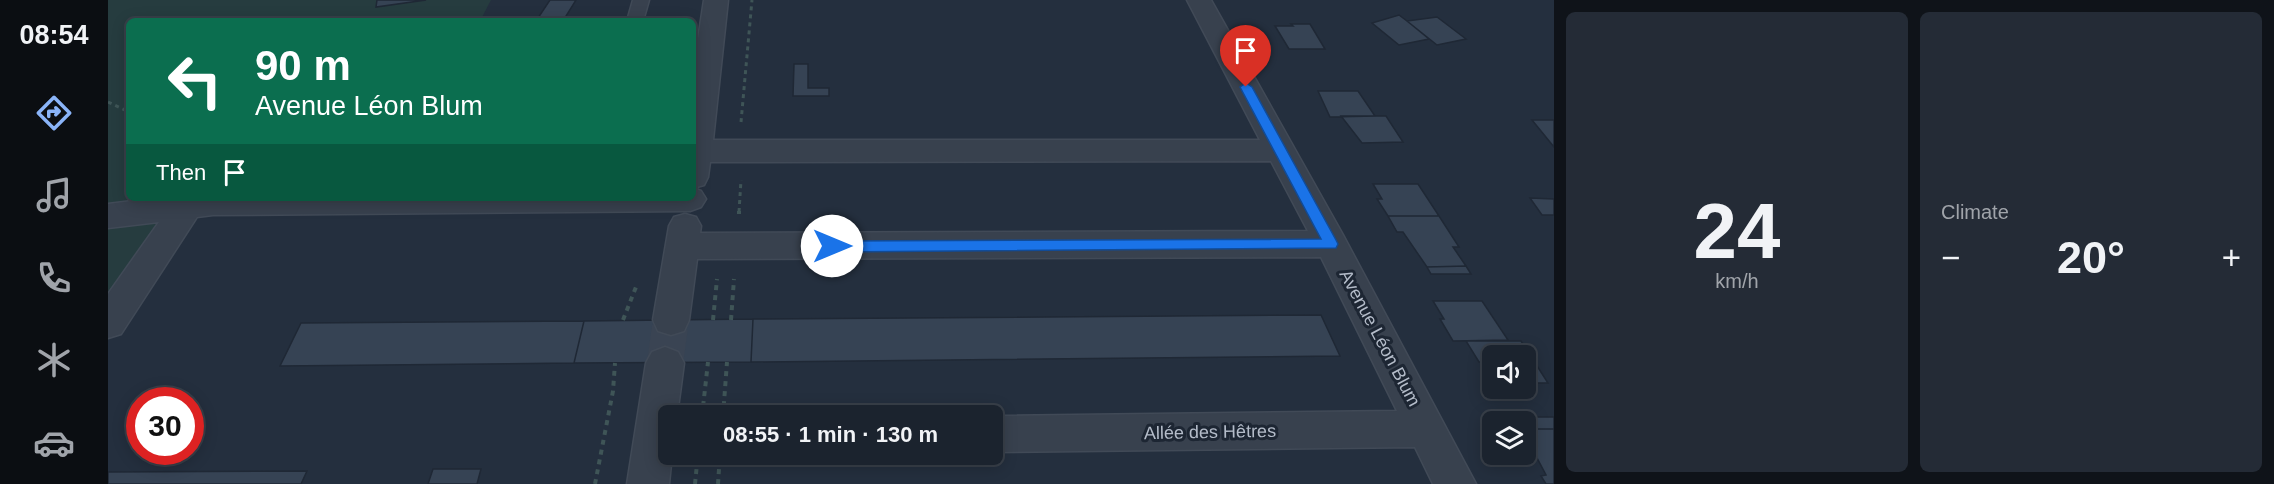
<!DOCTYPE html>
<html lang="en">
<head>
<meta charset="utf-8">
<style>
  body { margin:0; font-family:Helvetica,sans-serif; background:#242b36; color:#f1f3f6; height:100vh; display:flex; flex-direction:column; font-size:22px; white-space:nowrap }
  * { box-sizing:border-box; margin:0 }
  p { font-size:20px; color:#a0a4aa }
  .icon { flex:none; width:33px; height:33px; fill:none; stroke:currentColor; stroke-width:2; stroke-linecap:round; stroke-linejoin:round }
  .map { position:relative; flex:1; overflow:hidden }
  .sheet { display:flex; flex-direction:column; gap:12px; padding:12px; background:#0f1319; width:720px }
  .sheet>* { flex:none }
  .hud { position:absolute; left:18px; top:18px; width:570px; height:183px; border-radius:9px; box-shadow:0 3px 15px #0003,0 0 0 2px #39404a; background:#0b6e4f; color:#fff; overflow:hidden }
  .buttons { position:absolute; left:1374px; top:345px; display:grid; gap:12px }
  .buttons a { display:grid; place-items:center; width:54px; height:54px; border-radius:9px; background:#1b232e; box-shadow:0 3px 15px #0003,0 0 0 2px #39404a; font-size:30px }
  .speed { position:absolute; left:18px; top:387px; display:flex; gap:12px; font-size:30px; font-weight:700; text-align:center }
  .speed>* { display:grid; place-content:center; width:78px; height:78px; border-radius:50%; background:#1b232e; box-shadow:0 3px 15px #0003,0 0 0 2px #39404a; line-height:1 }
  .speed .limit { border:9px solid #d22; background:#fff; color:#111 }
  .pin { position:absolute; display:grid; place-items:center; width:51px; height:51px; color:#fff; margin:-62px -26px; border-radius:50% 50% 50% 0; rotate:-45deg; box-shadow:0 0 6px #0007 }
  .pin .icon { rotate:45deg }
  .me { position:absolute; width:66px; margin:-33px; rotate:90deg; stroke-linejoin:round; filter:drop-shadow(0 0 4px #0008) }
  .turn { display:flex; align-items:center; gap:21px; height:126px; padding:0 30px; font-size:27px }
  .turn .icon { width:78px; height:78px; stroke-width:2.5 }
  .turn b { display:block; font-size:42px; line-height:51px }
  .then { display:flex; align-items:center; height:57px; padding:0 30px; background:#0003; gap:12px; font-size:22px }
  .big { font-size:45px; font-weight:600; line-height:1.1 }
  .sheet .tile { flex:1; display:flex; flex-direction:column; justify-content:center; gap:9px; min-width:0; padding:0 21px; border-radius:9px; background:#242b36 }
  .sheet .dial { align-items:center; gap:0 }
  .dial b { font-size:78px; line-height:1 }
  .heat { display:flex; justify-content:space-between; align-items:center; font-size:33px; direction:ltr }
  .sheet .tiles { flex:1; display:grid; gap:12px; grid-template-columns:repeat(2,1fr) }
  .trip { position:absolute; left:550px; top:405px; width:345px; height:60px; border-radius:9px; background:#1b232e; box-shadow:0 3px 15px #0003,0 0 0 2px #39404a; font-weight:600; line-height:60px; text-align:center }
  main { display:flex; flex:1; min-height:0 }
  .menu { display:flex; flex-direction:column; width:108px; justify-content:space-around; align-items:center; background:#0b0e12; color:#a0a4aa }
  .menu .icon { width:42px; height:42px }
  .menu .active { color:#8ab4f8 }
  .menu b { font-size:27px; color:#f1f3f6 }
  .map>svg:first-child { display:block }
  .green { fill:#263c3f }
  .building { fill:#364354; stroke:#1f2835; stroke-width:1.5 }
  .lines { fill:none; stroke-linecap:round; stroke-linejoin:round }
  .street-tunnel { stroke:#3a4453; stroke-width:36; stroke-dasharray:36 18; stroke-linecap:butt }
  .lane-casing { stroke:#414a57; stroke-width:3 }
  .street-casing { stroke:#414a57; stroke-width:3 }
  .path-far1 { stroke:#3f5557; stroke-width:3; stroke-dasharray:4 4; stroke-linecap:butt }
  .path { stroke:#3f5557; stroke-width:4; stroke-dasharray:5 5; stroke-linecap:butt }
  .lane { fill:#38414e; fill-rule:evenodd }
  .street { fill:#38414e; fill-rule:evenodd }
  .route { fill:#1a73e8; stroke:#114b97; stroke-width:1.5 }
  .labels { text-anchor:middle; stroke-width:6; stroke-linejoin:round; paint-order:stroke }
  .street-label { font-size:18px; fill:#b4bcc9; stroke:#1d2633 }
</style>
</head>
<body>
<main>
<nav class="menu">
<b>08:54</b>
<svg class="icon active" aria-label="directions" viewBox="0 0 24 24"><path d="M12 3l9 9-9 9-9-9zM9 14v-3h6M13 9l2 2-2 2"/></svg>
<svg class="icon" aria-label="music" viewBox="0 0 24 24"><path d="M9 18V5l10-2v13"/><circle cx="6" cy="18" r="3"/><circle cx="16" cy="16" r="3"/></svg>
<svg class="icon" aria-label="phone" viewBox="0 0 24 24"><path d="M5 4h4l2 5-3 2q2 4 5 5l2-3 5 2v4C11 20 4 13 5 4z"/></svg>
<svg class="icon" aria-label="climate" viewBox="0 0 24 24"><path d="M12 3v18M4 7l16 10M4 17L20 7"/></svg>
<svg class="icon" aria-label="car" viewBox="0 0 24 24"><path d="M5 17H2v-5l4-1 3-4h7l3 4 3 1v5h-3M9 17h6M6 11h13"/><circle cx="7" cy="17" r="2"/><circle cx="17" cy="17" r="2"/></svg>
</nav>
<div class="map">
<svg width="1446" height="484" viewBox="0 0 1446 484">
  <rect width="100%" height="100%" fill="#242f3e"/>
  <!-- green -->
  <path class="green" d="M 0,0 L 383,0 L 372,21 L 21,21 L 21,198 L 84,198 L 0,318 Z"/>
  <!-- building -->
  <path class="building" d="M 269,0 L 318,0 L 268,7 Z
    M 442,0 L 468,0 L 455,21 L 428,21 Z
    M 1291,15 L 1299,21 L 1321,39 L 1291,45 L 1264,23 Z
    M 1329,17 L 1358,39 L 1329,45 L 1299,21 Z
    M 1183,24 L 1202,24 L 1217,49 L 1181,49 L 1167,26 L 1185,26 Z
    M 686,64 L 700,64 L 700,88 L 721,88 L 721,96 L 685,96 Z
    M 1210,91 L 1250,91 L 1267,116 L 1222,117 Z
    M 1233,116 L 1278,116 L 1295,142 L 1254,143 Z
    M 1424,120 L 1446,120 L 1446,147 Z
    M 1265,184 L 1310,184 L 1331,216 L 1280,216 L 1269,199 L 1274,199 Z
    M 1422,198 L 1446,199 L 1446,215 L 1434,215 Z
    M 1280,216 L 1331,216 L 1351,247 L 1345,247 L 1358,266 L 1319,267 L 1295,232 L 1289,232 Z
    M 1358,266 L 1363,274 L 1323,274 L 1319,267 Z
    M 1325,301 L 1374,301 L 1400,340 L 1345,341 L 1332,319 L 1336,319 Z
    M 1213,315 L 1232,356 L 643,362 L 645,319 Z
    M 645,319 L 643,362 L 466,363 L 476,321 Z
    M 476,321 L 466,363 L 172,366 L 193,323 Z
    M 1358,341 L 1413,341 L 1440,383 L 1418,383 L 1418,356 L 1384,356 L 1384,374 L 1377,362 L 1371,362 Z
    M 1406,417 L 1446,417 L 1446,429 L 1418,429 L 1418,422 L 1408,422 Z
    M 1418,429 L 1446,429 L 1446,484 L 1438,484 L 1433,476 L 1438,475 L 1418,437 Z
    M 325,469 L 373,469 L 369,484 L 320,484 Z
    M 199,471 L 193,484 L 0,484 L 0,472 Z"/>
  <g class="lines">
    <!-- street-tunnel -->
    <path class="street-tunnel" d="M 557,363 L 563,320"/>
    <defs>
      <path id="lane" d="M 525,0 L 541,0 L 535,21 L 519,21 Z"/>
      <path id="street" d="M 596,0 L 620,0 L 605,140 L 1152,140 L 1079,0 L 1103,0 L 1235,235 L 1368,484 L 1325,484 L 1307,447 L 885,452 L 885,416 L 1289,411 L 1213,257 L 589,259 L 581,320 L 576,331 L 563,335 L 550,331 L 545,320 L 561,226 L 566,217 L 577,214 L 588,217 L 593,226 L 592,233 L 1200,231 L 1163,161 L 602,162 L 600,177 L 596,185 L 585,188 L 585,72 Z
        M 585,188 L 593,191 L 598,199 L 593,207 L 582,211 L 105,215 L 89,217 L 13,334 L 0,338 L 0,294 L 51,222 L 0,228 L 0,204 L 48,198 L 585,198 Z
        M 557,347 L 570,352 L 576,363 L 569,416 L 561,416 L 561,454 L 564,454 L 561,484 L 519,484 L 538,363 L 544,352 Z"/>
    </defs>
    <!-- lane casing -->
    <use href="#lane" class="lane-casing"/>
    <!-- street casing -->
    <use href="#street" class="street-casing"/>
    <!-- path-far1 -->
    <path class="path-far1" d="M 0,102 L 21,112
      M 633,122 L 644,0
      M 631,212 L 633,180"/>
    <!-- path -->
    <path class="path" d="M 631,214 L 631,211
      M 515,320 L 528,287
      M 605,320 L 609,279
      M 623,320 L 626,279
      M 594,416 L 600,362
      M 615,416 L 619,362
      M 487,484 L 505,391 L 507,363
      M 587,484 L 590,454
      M 610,484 L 612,454"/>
    <!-- lane -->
    <use href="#lane" class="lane"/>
    <!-- street -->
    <use href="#street" class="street"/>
  </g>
  <!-- route -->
  <path class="route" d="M 1138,83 L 1144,87 L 1228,240 L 1230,244 L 1228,248 L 724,252 L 717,246 L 724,241 L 1213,239 L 1132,87 Z"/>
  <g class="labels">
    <!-- street labels -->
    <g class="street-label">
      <text transform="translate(1272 338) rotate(62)" y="6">Avenue Léon Blum</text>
      <text transform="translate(1102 432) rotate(-1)" y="6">Allée des Hêtres</text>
    </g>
  </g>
</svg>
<div class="buttons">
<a><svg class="icon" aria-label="sound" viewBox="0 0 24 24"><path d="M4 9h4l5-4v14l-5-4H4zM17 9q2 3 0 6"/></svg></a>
<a><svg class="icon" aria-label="layers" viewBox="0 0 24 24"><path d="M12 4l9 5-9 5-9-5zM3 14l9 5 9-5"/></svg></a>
</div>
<div class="speed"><div class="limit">30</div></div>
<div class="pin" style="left:1138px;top:87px;background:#d93025"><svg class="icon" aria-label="arrive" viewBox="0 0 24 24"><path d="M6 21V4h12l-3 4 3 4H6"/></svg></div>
<svg class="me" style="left:724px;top:246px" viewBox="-20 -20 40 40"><circle r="19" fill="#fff"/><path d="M0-13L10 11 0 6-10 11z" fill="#1a73e8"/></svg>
<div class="trip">08:55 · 1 min · 130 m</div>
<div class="hud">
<div class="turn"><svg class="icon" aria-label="left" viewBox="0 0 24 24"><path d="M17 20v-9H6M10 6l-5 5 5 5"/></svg><div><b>90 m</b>Avenue Léon Blum</div></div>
<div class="then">Then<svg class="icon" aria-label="arrive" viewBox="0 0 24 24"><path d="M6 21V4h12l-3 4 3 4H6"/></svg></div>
</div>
</div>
<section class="sheet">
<div class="tiles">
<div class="tile dial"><b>24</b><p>km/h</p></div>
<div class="tile"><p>Climate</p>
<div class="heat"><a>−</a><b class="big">20°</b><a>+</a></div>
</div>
</div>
</section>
</main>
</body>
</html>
